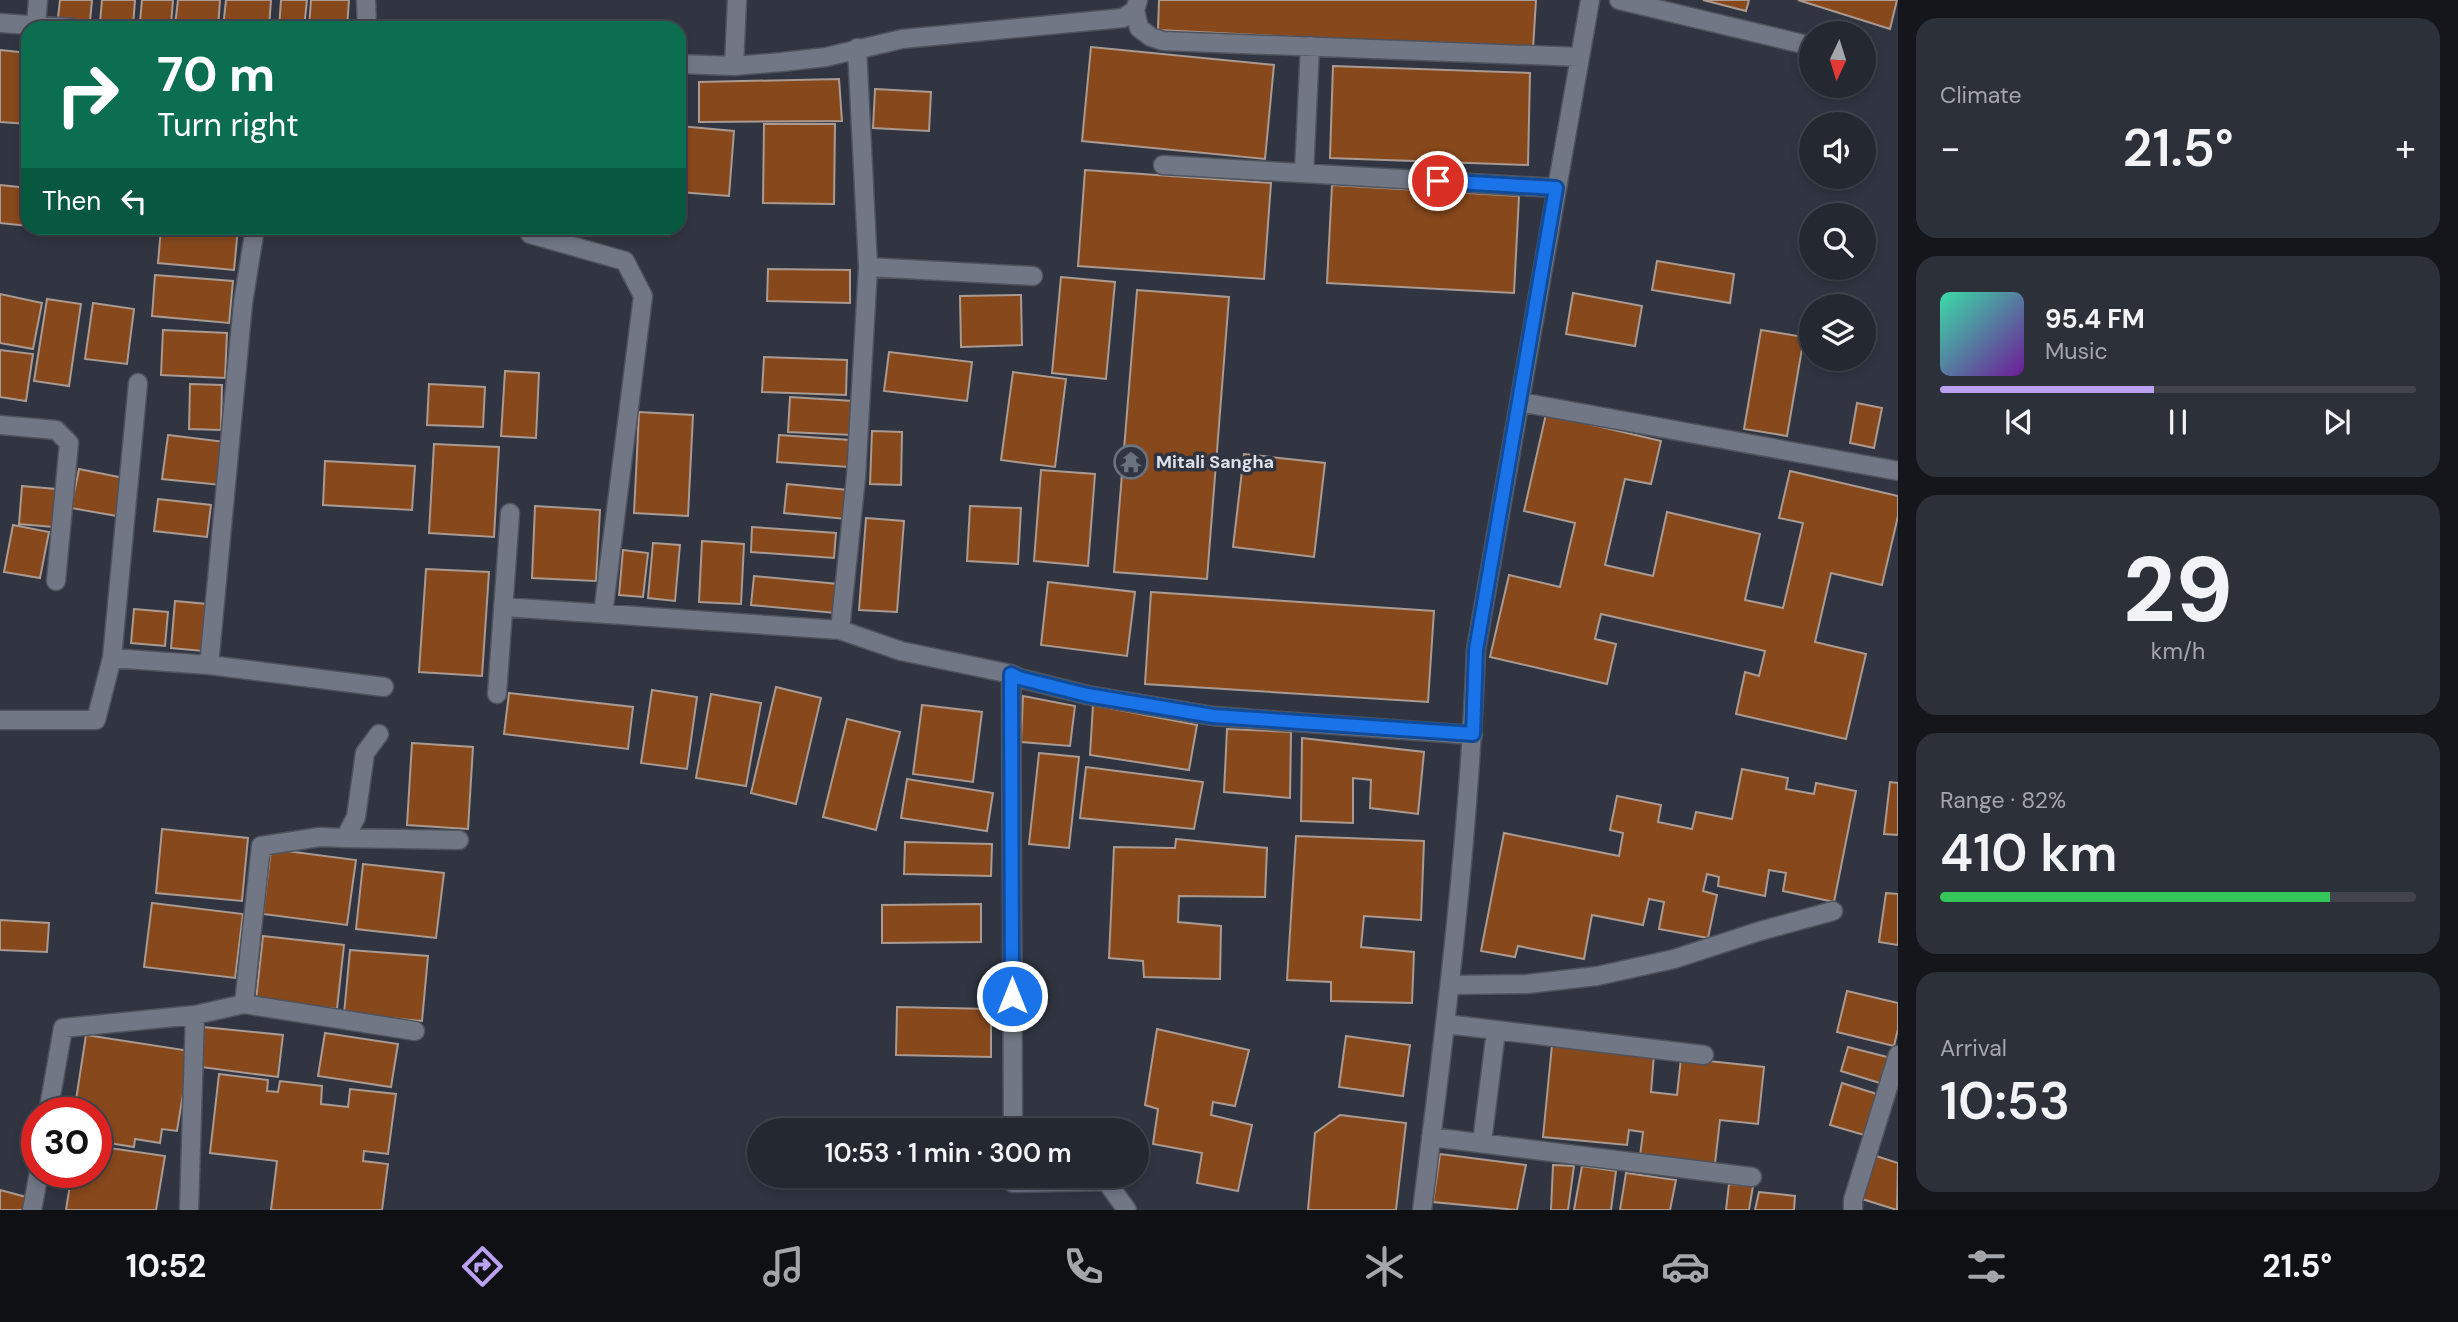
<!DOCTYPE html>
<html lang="en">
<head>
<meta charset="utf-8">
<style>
  body { margin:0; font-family:"DM Sans",sans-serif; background:#2c3039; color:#f1f3f6; height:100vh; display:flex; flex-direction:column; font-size:26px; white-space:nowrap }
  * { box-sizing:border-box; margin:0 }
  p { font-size:23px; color:#a3a6ab }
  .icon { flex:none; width:38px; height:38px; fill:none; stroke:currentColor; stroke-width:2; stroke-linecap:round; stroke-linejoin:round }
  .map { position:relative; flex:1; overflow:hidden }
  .side { display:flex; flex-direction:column; gap:18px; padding:18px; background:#14161b; width:560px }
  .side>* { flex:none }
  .banner { position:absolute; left:21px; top:21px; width:665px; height:214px; border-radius:21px; box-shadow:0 4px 10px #0003,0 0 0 2px #41444d; background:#0b6e4f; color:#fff; overflow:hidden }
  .needle { width:46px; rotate:184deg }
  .buttons { position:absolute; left:1799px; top:21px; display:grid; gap:14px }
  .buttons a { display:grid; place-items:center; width:77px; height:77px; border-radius:50%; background:#242831; box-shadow:0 4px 10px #0003,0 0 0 2px #41444d; font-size:35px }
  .speed { position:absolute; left:21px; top:1097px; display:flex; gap:14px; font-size:35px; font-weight:700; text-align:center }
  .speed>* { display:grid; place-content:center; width:91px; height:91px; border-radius:50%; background:#242831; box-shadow:0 4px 10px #0003,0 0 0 2px #41444d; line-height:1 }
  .speed .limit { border:10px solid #d22; background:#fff; color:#111 }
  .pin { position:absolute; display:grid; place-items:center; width:60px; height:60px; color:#fff; margin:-30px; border:4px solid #fff; border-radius:50%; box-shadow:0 2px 7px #0007 }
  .me { position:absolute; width:77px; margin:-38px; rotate:0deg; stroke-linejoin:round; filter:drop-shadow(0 0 5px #0008) }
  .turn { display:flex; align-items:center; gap:24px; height:147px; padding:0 21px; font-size:32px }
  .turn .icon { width:91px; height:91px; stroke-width:2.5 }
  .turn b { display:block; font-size:49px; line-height:60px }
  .then { display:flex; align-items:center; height:66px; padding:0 21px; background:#0003; gap:14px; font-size:26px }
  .big { font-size:52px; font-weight:600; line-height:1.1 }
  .side .card { flex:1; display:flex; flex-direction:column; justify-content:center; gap:10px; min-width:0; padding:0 24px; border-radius:21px; background:#2c3039 }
  .side .dial { align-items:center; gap:0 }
  .dial b { font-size:91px; line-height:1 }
  .song { display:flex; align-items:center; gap:21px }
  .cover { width:84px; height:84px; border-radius:10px; background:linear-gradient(135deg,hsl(160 70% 55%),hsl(280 70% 35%)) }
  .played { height:7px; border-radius:4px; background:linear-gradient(90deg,#bca0f2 45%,#41444d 45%) }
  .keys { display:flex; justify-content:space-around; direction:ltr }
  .heat { display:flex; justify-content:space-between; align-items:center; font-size:38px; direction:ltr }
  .charge { height:10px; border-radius:5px; background:linear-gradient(90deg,#34c759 82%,#41444d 0) }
  .trip { position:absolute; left:747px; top:1118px; width:402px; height:70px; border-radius:35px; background:#242831; box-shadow:0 4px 10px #0003,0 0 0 2px #41444d; font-weight:600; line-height:70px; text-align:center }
  .tab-bar { display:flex; height:112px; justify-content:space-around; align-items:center; background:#0e1014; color:#a3a6ab }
  .tab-bar .icon { width:49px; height:49px }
  .tab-bar .active { color:#bca0f2 }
  .tab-bar b { font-size:32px; color:#f1f3f6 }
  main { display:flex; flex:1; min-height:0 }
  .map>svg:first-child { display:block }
  .building { fill:#87481c; stroke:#aa9a91; stroke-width:2 }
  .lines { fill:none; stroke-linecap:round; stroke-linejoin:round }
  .minor-casing { stroke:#4f535d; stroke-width:21 }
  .minor { stroke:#717785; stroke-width:18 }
  .route-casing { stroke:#114b97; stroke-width:18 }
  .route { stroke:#1a73e8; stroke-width:12 }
  .labels { text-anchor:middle; stroke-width:7; stroke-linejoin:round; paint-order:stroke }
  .poi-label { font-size:18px; font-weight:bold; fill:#dde1e9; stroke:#303541; text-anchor:start }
</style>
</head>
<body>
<main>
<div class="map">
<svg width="1898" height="1210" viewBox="0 0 1898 1210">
  <rect width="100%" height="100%" fill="#303541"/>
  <!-- building -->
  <path class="building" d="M 60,0 L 92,0 L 90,21 L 58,18 Z
    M 102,0 L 135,0 L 133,26 L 100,23 Z
    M 142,0 L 173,0 L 171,25 L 140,22 Z
    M 178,0 L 220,0 L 218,28 L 175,25 Z
    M 226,0 L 271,0 L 269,28 L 223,28 Z
    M 281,0 L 307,0 L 304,28 L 279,28 Z
    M 311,0 L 349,0 L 347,28 L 309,28 Z
    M 1159,0 L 1536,0 L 1533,49 L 1158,30 Z
    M 1703,0 L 1749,0 L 1746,11 Z
    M 1798,0 L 1897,0 L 1890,29 Z
    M 1091,47 L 1274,65 L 1265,159 L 1082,141 Z
    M 0,50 L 28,53 L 28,124 L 0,122 Z
    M 1333,66 L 1530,73 L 1528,165 L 1330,158 Z
    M 839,79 L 842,121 L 699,122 L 699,82 Z
    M 875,89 L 931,92 L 929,131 L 873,128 Z
    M 764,124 L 835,124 L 834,204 L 763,203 Z
    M 679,126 L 734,131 L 729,196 L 679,192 Z
    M 1085,170 L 1271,183 L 1264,279 L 1078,266 Z
    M 0,185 L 28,188 L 28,226 L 0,223 Z
    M 1332,185 L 1519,196 L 1514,293 L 1327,283 Z
    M 44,228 L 131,228 L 130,236 Z
    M 161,228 L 238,228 L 234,270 L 158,263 Z
    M 1657,261 L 1734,274 L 1730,303 L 1652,290 Z
    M 768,269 L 850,270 L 850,303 L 767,301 Z
    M 155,275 L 233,281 L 229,323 L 152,316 Z
    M 1061,277 L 1115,282 L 1106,379 L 1052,373 Z
    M 1137,290 L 1229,297 L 1207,579 L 1114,572 Z
    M 1573,293 L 1642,306 L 1635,346 L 1566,334 Z
    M 0,294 L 42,303 L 33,349 L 0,343 Z
    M 1021,295 L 1022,345 L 961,347 L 960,296 Z
    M 47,299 L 81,304 L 69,386 L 34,381 Z
    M 93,303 L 134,309 L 127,364 L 85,359 Z
    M 163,330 L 227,333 L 225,378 L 161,375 Z
    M 1761,330 L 1804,337 L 1787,436 L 1744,429 Z
    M 0,350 L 33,354 L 26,401 L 0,397 Z
    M 889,352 L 972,362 L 967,401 L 884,391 Z
    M 764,357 L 847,360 L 846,395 L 762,392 Z
    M 505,371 L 539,373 L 536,438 L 501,436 Z
    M 1013,372 L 1066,379 L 1055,467 L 1001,460 Z
    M 190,384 L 222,385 L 221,430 L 189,429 Z
    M 429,384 L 485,387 L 483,427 L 427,425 Z
    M 790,397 L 853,401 L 852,435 L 788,432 Z
    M 1857,403 L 1882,408 L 1874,448 L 1850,443 Z
    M 639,412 L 693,415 L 688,516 L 634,513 Z
    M 1546,414 L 1661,441 L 1651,484 L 1625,479 L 1605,565 L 1653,576 L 1667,512 L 1760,534 L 1745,600 L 1783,608 L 1803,523 L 1779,518 L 1790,471 L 1898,496 L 1898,516 L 1882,585 L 1831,573 L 1815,642 L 1866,654 L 1846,739 L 1736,714 L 1745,672 L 1759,676 L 1765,651 L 1601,614 L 1595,639 L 1616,644 L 1607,684 L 1490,657 L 1509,575 L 1560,587 L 1575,523 L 1524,511 Z
    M 872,431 L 902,432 L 901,485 L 870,484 Z
    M 168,435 L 226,442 L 221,485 L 162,479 Z
    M 779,435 L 850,440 L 848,467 L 777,462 Z
    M 434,444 L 499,447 L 494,537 L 429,533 Z
    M 1244,454 L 1325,463 L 1314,557 L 1233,547 Z
    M 325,461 L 415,466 L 412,510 L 323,505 Z
    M 79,469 L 124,478 L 117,516 L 71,508 Z
    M 1041,470 L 1095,474 L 1088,566 L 1034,561 Z
    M 787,484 L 848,490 L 846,519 L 784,513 Z
    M 22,486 L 56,489 L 53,527 L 19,524 Z
    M 158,499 L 211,505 L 207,537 L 154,531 Z
    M 535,506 L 600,510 L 596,581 L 532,578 Z
    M 970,506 L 1021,508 L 1018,564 L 967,561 Z
    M 866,518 L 904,521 L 897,612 L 859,610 Z
    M 13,525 L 49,532 L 40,578 L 4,572 Z
    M 752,527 L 836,533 L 834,558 L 751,552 Z
    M 702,541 L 744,544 L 741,604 L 699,602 Z
    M 653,543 L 680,545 L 675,601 L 648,598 Z
    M 623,550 L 648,553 L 643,597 L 619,595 Z
    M 426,569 L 489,572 L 482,676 L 419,672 Z
    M 754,576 L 838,584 L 835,613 L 751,605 Z
    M 1048,582 L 1135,592 L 1127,656 L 1041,645 Z
    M 1151,592 L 1434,611 L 1428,702 L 1145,684 Z
    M 175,601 L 207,604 L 203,651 L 171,648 Z
    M 134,609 L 168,612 L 165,646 L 131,643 Z
    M 776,687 L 821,698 L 796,804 L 751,793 Z
    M 652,690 L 697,697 L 687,769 L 641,763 Z
    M 509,693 L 633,707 L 628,749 L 504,734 Z
    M 711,694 L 761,703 L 746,786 L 696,778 Z
    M 1023,696 L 1075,706 L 1070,746 L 1021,742 Z
    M 922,705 L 982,712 L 973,782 L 913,774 Z
    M 1093,705 L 1197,725 L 1189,770 L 1090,755 Z
    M 847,719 L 900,732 L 876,830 L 823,817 Z
    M 1227,729 L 1291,732 L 1290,798 L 1224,792 Z
    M 1302,738 L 1424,752 L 1418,814 L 1370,808 L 1371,780 L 1353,778 L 1353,823 L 1301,821 Z
    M 412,743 L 473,747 L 468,829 L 407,825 Z
    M 1039,753 L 1079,757 L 1069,848 L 1029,844 Z
    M 1086,767 L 1203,782 L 1194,829 L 1080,818 Z
    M 1742,769 L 1788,778 L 1786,789 L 1814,794 L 1816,783 L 1856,791 L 1834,902 L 1783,891 L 1786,873 L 1769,870 L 1765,896 L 1718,886 L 1719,877 L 1707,874 L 1703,891 L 1717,895 L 1708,938 L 1659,929 L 1664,902 L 1649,899 L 1643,925 L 1592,915 L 1584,959 L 1518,946 L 1515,957 L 1481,951 L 1504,833 L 1619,856 L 1623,833 L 1610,830 L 1617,796 L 1661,805 L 1658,822 L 1692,829 L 1696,812 L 1732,819 Z
    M 907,779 L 993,793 L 987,831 L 901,818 Z
    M 1890,782 L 1898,783 L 1898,835 L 1884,834 Z
    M 162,829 L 248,838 L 242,901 L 156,893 Z
    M 1296,836 L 1424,841 L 1421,920 L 1364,916 L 1361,947 L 1414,952 L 1412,1003 L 1331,1001 L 1331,982 L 1287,980 Z
    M 1176,839 L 1267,848 L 1265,897 L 1179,896 L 1178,922 L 1221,926 L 1220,979 L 1144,977 L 1143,961 L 1109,958 L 1114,847 L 1175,848 Z
    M 905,842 L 992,844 L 991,876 L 904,874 Z
    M 271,849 L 356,860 L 347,925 L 263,914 Z
    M 363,864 L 444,873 L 436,938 L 356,929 Z
    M 1886,893 L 1898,894 L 1898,945 L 1879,942 Z
    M 152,903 L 243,914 L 235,978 L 144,967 Z
    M 981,904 L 981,942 L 882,943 L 882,905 Z
    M 0,920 L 49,923 L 47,952 L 0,950 Z
    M 263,936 L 344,945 L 337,1009 L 256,1000 Z
    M 350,950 L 428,956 L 422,1021 L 344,1014 Z
    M 1847,991 L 1898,1003 L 1898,1029 L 1894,1046 L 1837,1032 Z
    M 897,1007 L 991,1009 L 991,1057 L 896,1055 Z
    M 203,1027 L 283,1035 L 278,1077 L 201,1067 Z
    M 1157,1029 L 1249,1050 L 1235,1106 L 1213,1102 L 1211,1115 L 1252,1125 L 1238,1191 L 1197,1183 L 1202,1153 L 1153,1144 L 1158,1109 L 1145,1105 Z
    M 325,1033 L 398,1044 L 391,1087 L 318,1076 Z
    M 86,1035 L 190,1051 L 177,1131 L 162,1129 L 160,1143 L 135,1139 L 134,1147 L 96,1141 L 96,1113 L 74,1113 Z
    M 1346,1036 L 1410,1045 L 1403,1096 L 1339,1087 Z
    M 1552,1045 L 1654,1055 L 1651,1092 L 1677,1095 L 1681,1058 L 1764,1067 L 1758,1124 L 1720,1120 L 1715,1164 L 1640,1156 L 1643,1132 L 1629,1130 L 1627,1145 L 1543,1137 Z
    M 1848,1047 L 1891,1058 L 1883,1084 L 1841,1071 Z
    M 219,1074 L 268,1080 L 267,1091 L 278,1092 L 280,1081 L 322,1086 L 321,1104 L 348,1107 L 350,1089 L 396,1094 L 388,1154 L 364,1151 L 363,1161 L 388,1164 L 382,1210 L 271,1210 L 277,1161 L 210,1153 Z
    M 1842,1083 L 1883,1096 L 1871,1137 L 1830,1125 Z
    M 1340,1115 L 1406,1123 L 1396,1210 L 1308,1210 L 1315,1133 Z
    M 96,1146 L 165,1156 L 156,1210 L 66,1210 L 72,1172 L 96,1172 Z
    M 1440,1154 L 1526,1165 L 1517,1210 L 1433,1202 Z
    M 1873,1155 L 1898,1163 L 1897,1210 L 1859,1198 Z
    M 1553,1165 L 1574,1166 L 1568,1210 L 1551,1210 Z
    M 1582,1166 L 1616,1171 L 1611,1210 L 1574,1210 Z
    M 1626,1173 L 1676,1180 L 1670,1210 L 1620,1210 Z
    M 1729,1184 L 1753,1186 L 1749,1210 L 1726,1210 Z
    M 0,1190 L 30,1198 L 27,1210 L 0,1210 Z
    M 1759,1192 L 1795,1196 L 1794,1210 L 1755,1210 Z"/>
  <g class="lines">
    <defs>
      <path id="minor" d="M 366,0 L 367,28
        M 1619,0 L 1811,46
        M 1135,10 L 1139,28 L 1151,37 L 1163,41 L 1580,57
        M 0,23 L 73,28
        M 36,25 L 38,0
        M 679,64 L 734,66 L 782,62 L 826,57 L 902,39 L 1123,18 L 1135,10 L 1138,0
        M 734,66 L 737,0
        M 1163,165 L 1556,188
        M 1304,173 L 1310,46
        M 255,228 L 243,303 L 209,665 L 384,687
        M 528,228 L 530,234 L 625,261 L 643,296 L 603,614
        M 868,267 L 1033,276
        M 1520,402 L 1898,471
        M 0,425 L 56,430 L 69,443 L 56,581
        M 504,607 L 840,630 L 901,651 L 1011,674 L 1019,678 L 1087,695 L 1213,716 L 1473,735
        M 840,630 L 856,477 L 868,267 L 857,48
        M 112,658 L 209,665
        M 1011,674 L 1013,1130
        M 497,694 L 510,513
        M 0,720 L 96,720 L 112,658 L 138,383
        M 345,838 L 459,840
        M 1450,985 L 1527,984 L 1597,976 L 1674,959 L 1760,931 L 1833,911
        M 244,1004 L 415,1031
        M 1446,1024 L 1704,1055
        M 48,1113 L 63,1028 L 195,1015
        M 1431,1137 L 1752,1177
        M 1482,1142 L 1496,1031
        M 1013,1176 L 1013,1183 L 1106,1181 L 1127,1210
        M 32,1210 L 39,1172
        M 189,1210 L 195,1015 L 244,1004 L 261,846 L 320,837 L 345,838 L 356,817 L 365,753 L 379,734
        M 1422,1210 C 1446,1024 1469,837 1476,650 L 1590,0
        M 1853,1210 L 1853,1200 L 1898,1055"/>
    </defs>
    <!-- minor casing -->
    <use href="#minor" class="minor-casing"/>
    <!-- minor -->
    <use href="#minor" class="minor"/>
  </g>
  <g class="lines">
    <defs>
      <path id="route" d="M 1012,996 L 1011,674 L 1019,678 L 1087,695 L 1213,716 L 1473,734 L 1476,650 L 1556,188 L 1438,181"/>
    </defs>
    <!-- route casing -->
    <use href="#route" class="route-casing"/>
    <!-- route -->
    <use href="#route" class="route"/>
  </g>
  <!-- icons -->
  <defs>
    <symbol id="temple-ring" viewBox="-11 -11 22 22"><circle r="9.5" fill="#303541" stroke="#6b7280" stroke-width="1.5"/><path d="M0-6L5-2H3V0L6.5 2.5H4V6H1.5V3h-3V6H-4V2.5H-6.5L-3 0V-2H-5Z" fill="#6b7280"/></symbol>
  </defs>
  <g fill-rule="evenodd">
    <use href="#temple-ring" x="1112" y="443" width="38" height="38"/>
  </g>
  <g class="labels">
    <!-- poi labels -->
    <g class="poi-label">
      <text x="1156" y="468">Mitali Sangha</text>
    </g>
  </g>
</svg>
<div class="buttons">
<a><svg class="needle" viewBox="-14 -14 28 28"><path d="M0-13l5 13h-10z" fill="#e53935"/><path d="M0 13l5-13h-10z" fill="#a3a6ab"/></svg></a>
<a><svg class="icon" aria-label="sound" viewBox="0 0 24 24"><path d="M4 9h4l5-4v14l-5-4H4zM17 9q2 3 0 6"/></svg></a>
<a><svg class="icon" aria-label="search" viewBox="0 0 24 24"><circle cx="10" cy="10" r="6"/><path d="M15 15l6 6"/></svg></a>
<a><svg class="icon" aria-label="layers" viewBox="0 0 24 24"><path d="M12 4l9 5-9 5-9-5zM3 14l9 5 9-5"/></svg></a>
</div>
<div class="speed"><div class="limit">30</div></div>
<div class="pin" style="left:1438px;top:181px;background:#d93025"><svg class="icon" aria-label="arrive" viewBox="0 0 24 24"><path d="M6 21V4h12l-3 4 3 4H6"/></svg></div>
<svg class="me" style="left:1012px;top:996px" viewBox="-20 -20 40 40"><circle r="17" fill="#1a73e8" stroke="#fff" stroke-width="3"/><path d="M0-11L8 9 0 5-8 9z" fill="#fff"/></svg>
<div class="trip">10:53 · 1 min · 300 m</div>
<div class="banner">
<div class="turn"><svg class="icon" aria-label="right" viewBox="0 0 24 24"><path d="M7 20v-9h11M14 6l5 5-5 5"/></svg><div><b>70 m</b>Turn right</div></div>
<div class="then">Then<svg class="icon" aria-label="left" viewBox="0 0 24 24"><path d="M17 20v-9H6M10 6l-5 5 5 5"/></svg></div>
</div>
</div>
<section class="side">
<div class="card"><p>Climate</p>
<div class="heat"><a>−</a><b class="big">21.5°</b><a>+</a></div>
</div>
<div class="card">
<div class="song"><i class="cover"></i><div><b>95.4 FM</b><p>Music</p></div></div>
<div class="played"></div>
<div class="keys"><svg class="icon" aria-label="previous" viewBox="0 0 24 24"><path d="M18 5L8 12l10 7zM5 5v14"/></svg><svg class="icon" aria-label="pause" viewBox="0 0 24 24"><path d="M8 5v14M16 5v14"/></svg><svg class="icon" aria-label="next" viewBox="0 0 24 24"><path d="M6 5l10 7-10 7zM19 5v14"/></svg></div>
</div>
<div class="card dial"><b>29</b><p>km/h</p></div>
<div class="card"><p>Range · 82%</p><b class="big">410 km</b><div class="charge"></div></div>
<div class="card"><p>Arrival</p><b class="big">10:53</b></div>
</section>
</main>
<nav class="tab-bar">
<b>10:52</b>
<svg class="icon active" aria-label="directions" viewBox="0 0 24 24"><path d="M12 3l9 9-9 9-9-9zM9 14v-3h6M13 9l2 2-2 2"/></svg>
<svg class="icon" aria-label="music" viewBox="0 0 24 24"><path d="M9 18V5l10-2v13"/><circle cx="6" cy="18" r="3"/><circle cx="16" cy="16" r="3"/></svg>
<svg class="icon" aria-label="phone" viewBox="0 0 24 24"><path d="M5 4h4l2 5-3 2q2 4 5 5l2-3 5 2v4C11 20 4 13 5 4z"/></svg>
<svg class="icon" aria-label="climate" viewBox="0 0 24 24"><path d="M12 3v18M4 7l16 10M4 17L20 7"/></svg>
<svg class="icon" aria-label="car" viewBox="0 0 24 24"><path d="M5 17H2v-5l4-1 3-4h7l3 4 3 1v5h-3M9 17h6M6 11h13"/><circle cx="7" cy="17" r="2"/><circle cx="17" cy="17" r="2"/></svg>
<svg class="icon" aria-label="filters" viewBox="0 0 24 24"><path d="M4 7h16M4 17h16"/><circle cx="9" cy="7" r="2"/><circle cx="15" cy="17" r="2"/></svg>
<b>21.5°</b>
</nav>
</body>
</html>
